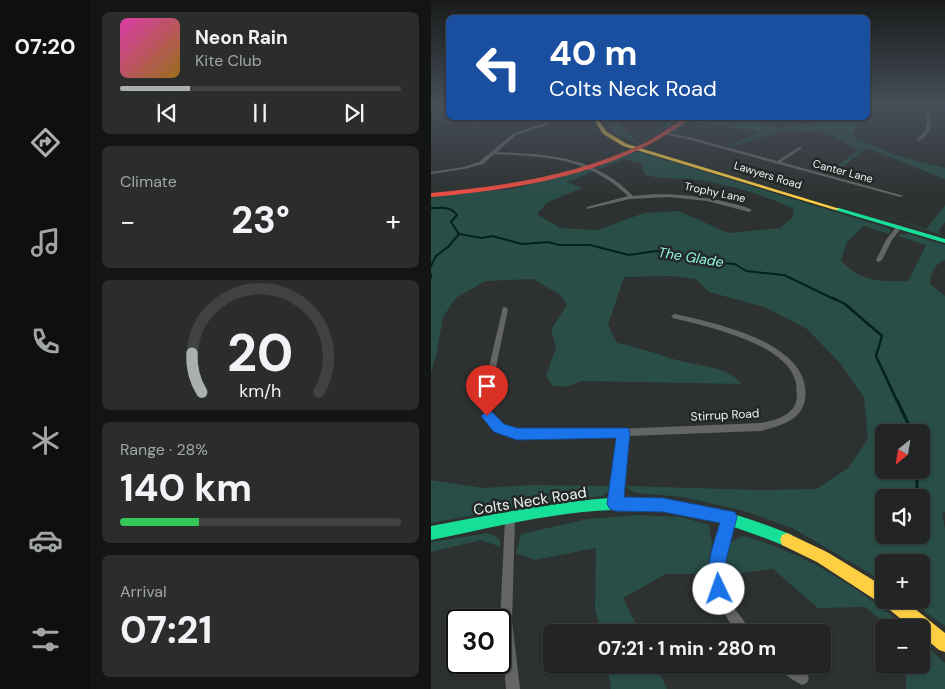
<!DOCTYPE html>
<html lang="en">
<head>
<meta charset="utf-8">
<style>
  body { margin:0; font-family:"DM Sans",sans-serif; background:#2a2d2c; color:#f1f3f6; height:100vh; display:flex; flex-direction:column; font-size:19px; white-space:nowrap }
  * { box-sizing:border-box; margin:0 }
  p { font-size:16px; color:#a2a5a6 }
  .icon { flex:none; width:28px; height:28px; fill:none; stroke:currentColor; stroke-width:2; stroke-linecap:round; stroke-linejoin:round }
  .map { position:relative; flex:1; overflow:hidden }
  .drawer { display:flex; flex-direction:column; gap:12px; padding:12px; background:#131414; width:341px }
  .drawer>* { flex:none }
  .guide { position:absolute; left:15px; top:15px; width:424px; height:105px; border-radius:8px; box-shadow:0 1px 4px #0004,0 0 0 1px #3f4241; background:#1a4fa0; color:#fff; overflow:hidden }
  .needle { width:32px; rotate:210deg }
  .tools { position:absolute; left:444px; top:424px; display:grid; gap:10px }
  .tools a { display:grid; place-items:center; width:55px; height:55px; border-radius:8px; background:#222524; box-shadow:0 1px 4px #0004,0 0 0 1px #3f4241; font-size:25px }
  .speed { position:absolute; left:15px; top:609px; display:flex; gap:10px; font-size:25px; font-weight:700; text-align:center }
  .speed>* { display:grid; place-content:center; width:65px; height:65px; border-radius:50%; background:#222524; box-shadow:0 1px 4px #0004,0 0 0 1px #3f4241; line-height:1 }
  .speed .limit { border:2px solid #111; border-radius:8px; background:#fff; color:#111 }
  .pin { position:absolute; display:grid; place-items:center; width:42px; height:42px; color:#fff; margin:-51px -21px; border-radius:50% 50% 50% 0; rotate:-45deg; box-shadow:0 0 5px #0007 }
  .pin .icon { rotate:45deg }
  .me { position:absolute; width:55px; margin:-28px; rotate:357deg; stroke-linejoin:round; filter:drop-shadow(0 0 4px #0008) }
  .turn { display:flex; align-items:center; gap:18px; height:105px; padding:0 20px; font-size:22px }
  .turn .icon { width:65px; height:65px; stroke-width:2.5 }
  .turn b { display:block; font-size:35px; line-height:42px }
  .big { font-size:38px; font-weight:700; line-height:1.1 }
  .drawer .tile { flex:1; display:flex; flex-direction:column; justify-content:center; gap:8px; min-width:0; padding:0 18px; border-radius:8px; background:#2a2d2c }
  .drawer .dial { align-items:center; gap:0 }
  .dial svg { height:130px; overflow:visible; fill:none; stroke:#3f4241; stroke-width:7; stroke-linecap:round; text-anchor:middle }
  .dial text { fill:#f1f3f6; stroke:none }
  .song { display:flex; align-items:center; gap:15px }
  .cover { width:60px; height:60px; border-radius:8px; background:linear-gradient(135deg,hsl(320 70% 55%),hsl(40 70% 35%)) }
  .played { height:5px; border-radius:2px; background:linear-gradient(90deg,#abb0af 25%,#3f4241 25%) }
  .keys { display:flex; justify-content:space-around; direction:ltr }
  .heat { display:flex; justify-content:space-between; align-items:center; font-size:28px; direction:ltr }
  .charge { height:8px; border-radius:4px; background:linear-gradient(90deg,#34c759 28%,#3f4241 0) }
  .trip { position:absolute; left:112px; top:624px; width:288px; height:50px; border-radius:8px; background:#222524; box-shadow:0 1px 4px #0004,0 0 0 1px #3f4241; font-weight:700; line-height:50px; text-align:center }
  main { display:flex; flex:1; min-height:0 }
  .tabs { display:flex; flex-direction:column; width:90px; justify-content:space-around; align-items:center; background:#0e0f0e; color:#a2a5a6 }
  .tabs .icon { width:35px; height:35px }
  .tabs .on { color:#abb0af }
  .tabs b { font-size:22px; color:#f1f3f6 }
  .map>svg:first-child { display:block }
  .green { fill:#284e47; fill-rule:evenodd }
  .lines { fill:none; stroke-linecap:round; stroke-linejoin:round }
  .stream-far2 { stroke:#04221d; stroke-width:2 }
  .stream-far1 { stroke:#04221d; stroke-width:2.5 }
  .stream { stroke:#04221d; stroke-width:3 }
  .street { fill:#636665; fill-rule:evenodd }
  .fast { fill:#16e098; fill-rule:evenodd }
  .slow { fill:#ffcf43; fill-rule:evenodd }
  .jam { fill:#f24e42; fill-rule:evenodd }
  .wall { fill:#404241 }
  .shaded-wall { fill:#343635 }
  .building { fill:#4a4d4c; stroke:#343635 }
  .route { fill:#1a73e8; stroke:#114b97 }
  .labels { text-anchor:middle; stroke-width:5; stroke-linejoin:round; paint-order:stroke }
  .far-street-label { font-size:11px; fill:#eff4f3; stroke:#222928 }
  .street-label { font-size:12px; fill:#eff4f3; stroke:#222928 }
  .water-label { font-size:14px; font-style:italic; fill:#93f9e4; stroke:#222928 }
  .near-street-label { font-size:15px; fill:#eff4f3; stroke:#222928 }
</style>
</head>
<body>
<main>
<nav class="tabs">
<b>07:20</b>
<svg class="icon on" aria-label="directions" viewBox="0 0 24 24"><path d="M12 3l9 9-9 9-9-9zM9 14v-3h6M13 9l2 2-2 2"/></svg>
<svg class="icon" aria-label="music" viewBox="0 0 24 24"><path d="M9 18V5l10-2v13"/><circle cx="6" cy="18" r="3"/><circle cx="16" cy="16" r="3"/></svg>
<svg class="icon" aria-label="phone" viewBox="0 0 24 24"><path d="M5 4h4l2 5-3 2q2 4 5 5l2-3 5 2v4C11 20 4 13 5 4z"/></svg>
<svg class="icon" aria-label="climate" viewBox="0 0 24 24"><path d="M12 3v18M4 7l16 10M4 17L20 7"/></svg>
<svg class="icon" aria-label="car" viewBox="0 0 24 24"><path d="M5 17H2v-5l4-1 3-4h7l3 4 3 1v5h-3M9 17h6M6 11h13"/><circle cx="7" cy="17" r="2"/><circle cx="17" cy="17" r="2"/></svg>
<svg class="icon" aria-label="filters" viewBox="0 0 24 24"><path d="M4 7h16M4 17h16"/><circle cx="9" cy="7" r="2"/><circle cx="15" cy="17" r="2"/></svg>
</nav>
<section class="drawer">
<div class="tile">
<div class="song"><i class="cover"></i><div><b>Neon Rain</b><p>Kite Club</p></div></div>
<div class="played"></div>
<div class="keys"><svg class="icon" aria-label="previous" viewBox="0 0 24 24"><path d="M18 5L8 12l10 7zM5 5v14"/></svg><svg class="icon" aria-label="pause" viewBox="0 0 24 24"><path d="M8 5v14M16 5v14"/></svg><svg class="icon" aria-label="next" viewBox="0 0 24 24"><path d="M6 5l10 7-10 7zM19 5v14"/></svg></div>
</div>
<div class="tile"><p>Climate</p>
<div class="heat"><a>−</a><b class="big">23°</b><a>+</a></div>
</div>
<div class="tile dial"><svg viewBox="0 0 100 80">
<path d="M14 69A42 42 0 1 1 86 69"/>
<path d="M14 69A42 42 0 0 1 8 45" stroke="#abb0af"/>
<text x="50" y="56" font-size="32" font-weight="700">20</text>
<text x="50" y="72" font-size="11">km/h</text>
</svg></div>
<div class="tile"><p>Range · 28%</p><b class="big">140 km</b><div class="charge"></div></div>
<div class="tile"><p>Arrival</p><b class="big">07:21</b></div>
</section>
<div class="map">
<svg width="514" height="689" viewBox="0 0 514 689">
  <rect width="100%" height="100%" fill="#2d3130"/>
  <!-- green -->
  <path class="green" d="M 172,118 L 181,118 L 207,142 L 222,135 L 236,123 L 249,118 L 223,136 L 207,144 L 183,133 Z
    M 262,118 L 304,121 L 324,119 L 344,128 L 366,126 L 400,118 L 428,118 L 421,137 L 464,155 L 514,168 L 514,179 L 436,148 L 402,174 L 397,173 L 427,150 L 397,133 L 349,131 L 299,147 L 297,146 L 329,132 L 260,121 L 242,133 L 239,131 Z
    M 201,152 L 209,152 L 457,228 L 460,231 L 458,234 L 433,226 L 416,242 L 410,260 C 430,283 448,281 477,281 L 495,245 L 467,236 L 469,234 L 478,234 L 514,245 L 514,260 C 504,263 499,274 499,284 L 514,296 L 514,512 L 511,513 L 514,529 L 514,626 L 478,600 L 490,600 L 490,562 L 452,562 L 452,581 L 361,528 L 313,511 L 252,497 L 204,493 L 194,486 L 328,490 L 386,489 L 417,468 L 437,439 L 433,397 L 408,362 L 376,329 L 333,307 L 278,292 L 265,279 L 240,276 L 193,277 L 177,325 L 186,343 C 206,347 223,353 242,359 C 264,366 296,365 311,384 L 151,381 L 134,387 L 122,386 L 115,376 L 125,347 L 120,330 L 136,305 L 129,295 L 102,279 L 54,281 L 25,298 L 12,317 L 6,352 L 0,373 L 0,196 L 81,189 L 157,170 L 163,171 L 136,182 L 151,188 L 117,202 L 106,214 L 129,228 L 166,230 L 213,213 L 248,211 L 297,233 L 349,228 L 361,218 L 363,209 C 331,194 294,183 259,179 C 242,178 229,180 213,174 L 211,164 L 193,159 L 167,170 L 165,168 ZM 452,432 L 490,432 L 490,470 L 452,470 ZM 452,498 L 490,498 L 490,535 L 452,535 Z
    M 413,204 L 495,229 L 514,205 L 514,222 L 507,232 L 514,236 Z
    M 0,480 L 52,488 L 100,485 L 178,486 L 177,492 L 172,496 L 122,501 L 0,523 Z
    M 205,515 L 250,517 L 278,525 L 281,543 L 275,574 L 235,574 L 192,598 L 209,632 L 169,632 L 164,607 L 165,548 L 104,560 L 85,553 L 90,534 L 157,519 Z
    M 57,533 L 68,538 L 70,547 L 50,540 L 0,552 L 0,542 Z
    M 312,536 C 373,552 427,587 475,627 L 459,627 L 434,607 L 387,608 L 342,569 L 294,575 L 295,556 L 300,542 Z
    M 490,641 L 514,663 L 514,689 L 475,689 L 475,665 L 490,665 Z
    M 176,665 L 225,665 L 236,689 L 180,689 Z"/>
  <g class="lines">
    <!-- stream-far2 -->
    <path class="stream-far2" d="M 0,208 C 10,208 20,206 26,215 L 20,222 L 28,234 L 51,238 L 61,236 L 91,244 L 117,242 L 128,245 L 159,245 L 198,255 L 225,251 L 248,255 L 262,261 L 304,264 L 315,271 L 353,275 L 405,300
      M 0,266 L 5,256 L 17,247 L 28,234
      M 0,274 L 0,278"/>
    <!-- stream-far1 -->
    <path class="stream-far1" d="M 402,298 L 414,304 L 451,336 L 445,356 L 466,401"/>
    <!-- stream -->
    <path class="stream" d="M 466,400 L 481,432
      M 486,470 L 486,498"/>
    <!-- street -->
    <path class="street" d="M 493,103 L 497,103 C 500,120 504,131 488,141 L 486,140 C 499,126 497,121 493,103 Z
      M 234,118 L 252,119 L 254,120 L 252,121 L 235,119 Z
      M 283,118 L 330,118 L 308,121 Z
      M 118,122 L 119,124 L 85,135 L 66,152 C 117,154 164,156 202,196 C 233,192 261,195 291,201 C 301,204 312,205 321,210 L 318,212 L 276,201 L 238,197 L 199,199 L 156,209 L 156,207 L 197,196 C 156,157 117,157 63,154 L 52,164 L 33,169 L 0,174 L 0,172 L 33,167 L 48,162 L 83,133 Z
      M 233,132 L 258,137 L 346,161 L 368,147 L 370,147 L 370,149 L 350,162 L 473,196 L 469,197 L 256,139 L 232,134 Z
      M 468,225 L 471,227 L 461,240 L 451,260 L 448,262 L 446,261 L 445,260 L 455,240 L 466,226 Z
      M 72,307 L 74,307 L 77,309 L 58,401 C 61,432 87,432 112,432 L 330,423 C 345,420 366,415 366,395 C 365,391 366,384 364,380 C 354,343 274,326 242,318 L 240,316 L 244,314 C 284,323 382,343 374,399 C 371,421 348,426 330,431 L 197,436 L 189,504 L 188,507 L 184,509 L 180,507 L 179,504 L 188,437 C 171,437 154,437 137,438 C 105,439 53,447 50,401 Z
      M 298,512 L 302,513 L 303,517 C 297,543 286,573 298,599 C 303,611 315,620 319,632 L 306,632 C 273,589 280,567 293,517 L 294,513 Z
      M 79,514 L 83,515 L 84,519 L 81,621 L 89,689 L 75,689 L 69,621 L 74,519 L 75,515 Z
      M 347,665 C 359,665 372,665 378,678 L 376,683 L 371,685 C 363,681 350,673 347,665 Z"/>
    <!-- fast -->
    <path class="fast" d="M 404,208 L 408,208 L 514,239 L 514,243 L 404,210 Z
      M 192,497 C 253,498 305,512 361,535 L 363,540 L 361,545 L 356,547 C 317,531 278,517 236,512 C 158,503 77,524 0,540 L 0,526 C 64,514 127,501 192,497 Z"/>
    <!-- slow -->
    <path class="slow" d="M 162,118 L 166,118 L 176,132 L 196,144 L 409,209 L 404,210 L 192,146 L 172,134 Z
      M 356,533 L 396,552 L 452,586 L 452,600 L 473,600 L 514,633 L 514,652 L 508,650 L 490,635 L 490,628 L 481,628 L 454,606 L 453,602 L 446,601 L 386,562 L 351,545 L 349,540 L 351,535 Z"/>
    <!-- jam -->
    <path class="jam" d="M 255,118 L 260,118 C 186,174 90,189 0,197 L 0,193 C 72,186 143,176 209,145 C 225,138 239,126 255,118 Z"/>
  </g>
  <!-- wall -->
  <path class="wall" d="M 18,103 L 18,118 L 59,118 L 44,124 L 29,119 L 20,124 L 2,118 L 0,110 Z"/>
  <!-- shaded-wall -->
  <path class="shaded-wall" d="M 18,118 L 28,118 L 29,119 L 20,124 Z
    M 42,118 L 59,118 L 44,124 Z"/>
  <!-- building -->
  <path class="building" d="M 18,103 L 17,116 L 0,110 Z"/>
  <!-- sky -->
  <linearGradient id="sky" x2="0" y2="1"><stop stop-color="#191b1a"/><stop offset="0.52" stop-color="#464e59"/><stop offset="1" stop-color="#464e59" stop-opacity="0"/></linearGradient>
  <rect width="514" height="200" fill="url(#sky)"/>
  <!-- route -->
  <path class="route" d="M 56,411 L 61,412 L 73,424 L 86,428 L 197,428 L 199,432 L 193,497 L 232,498 L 304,512 L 306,517 L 295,560 L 296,589 L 294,595 L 288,598 L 281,595 C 272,572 282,545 289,523 L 232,512 L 184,511 L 179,509 L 176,504 L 185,438 L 86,440 L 63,432 L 50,416 Z"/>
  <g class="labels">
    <!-- far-street labels -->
    <g class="far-street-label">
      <text transform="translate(412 171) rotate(15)" y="4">Canter Lane</text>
      <text transform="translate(337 175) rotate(17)" y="4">Lawyers Road</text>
      <text transform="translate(284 192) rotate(12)" y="4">Trophy Lane</text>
    </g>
    <!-- street labels -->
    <g class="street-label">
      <text transform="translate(294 415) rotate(-3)" y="4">Stirrup Road</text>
    </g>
    <!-- water labels -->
    <g class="water-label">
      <text transform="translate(260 257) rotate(9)" y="5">The Glade</text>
    </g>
    <!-- near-street labels -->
    <g class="near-street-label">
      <text transform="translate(99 501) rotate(-9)" y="5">Colts Neck Road</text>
    </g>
  </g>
</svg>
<div class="tools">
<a><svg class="needle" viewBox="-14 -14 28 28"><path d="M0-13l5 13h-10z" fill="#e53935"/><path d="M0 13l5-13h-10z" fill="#a2a5a6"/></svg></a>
<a><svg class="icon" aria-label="sound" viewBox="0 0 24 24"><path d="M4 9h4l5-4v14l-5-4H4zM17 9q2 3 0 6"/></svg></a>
<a>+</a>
<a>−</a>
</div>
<div class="speed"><div class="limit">30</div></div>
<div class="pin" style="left:56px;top:416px;background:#d93025"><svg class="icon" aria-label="arrive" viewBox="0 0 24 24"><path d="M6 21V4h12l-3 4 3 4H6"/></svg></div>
<svg class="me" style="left:288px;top:589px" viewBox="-20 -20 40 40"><circle r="19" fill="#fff"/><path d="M0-13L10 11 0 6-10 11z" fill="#1a73e8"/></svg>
<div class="trip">07:21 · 1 min · 280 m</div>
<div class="guide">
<div class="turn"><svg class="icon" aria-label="left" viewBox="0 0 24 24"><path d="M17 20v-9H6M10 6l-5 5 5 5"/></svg><div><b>40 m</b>Colts Neck Road</div></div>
</div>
</div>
</main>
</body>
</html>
